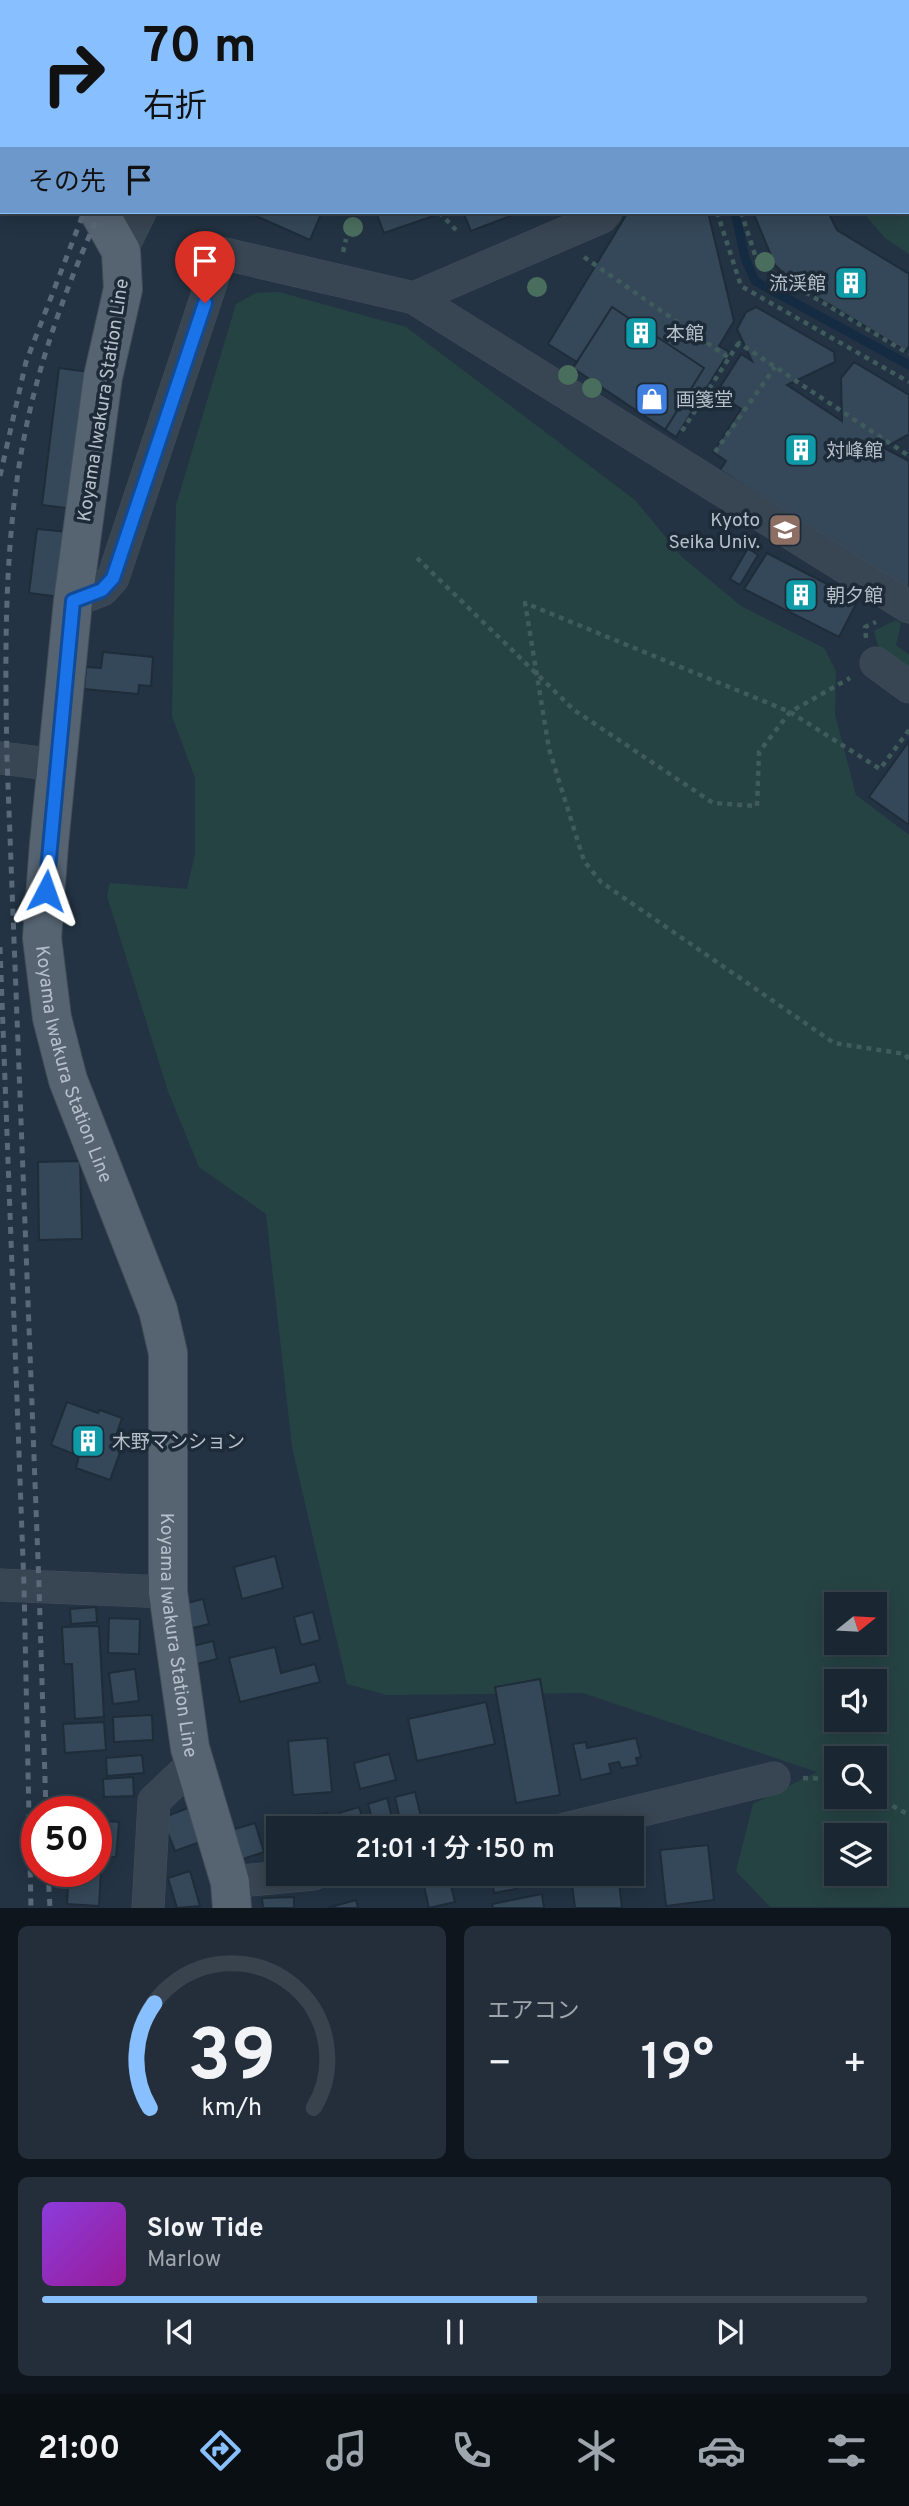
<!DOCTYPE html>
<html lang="ja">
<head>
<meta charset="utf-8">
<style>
  body { margin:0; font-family:Overpass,"Noto Sans JP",sans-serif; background:#232e3a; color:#f1f3f6; height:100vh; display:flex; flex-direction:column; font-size:26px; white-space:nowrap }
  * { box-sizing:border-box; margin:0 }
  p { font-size:23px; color:#9fa5ac }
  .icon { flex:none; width:38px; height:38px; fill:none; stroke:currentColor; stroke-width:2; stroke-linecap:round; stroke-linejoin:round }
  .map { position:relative; height:1908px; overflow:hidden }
  .panel { display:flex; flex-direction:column; gap:18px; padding:18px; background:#0e151c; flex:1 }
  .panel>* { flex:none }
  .guide { position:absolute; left:0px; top:0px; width:910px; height:214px; box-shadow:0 4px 18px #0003,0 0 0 2px #38434d; background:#87bfff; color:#111; overflow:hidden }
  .needle { width:46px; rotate:72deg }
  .buttons { position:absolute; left:824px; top:1592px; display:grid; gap:14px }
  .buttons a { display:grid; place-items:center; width:63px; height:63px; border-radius:0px; background:#1a2632; box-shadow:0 4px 18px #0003,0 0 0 2px #38434d; font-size:35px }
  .speed { position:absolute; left:21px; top:1796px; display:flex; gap:14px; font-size:35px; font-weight:700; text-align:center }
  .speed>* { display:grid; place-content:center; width:91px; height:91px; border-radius:50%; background:#1a2632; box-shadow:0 4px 18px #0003,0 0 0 2px #38434d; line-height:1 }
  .speed .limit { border:10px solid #d22; background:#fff; color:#111 }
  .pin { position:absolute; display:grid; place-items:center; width:60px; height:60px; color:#fff; margin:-72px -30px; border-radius:50% 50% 50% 0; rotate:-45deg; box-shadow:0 0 7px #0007 }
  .pin .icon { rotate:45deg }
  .me { position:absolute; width:77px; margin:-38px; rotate:4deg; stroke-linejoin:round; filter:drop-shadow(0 0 5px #0008) }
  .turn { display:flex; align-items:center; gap:24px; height:147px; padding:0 28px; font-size:32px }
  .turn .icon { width:91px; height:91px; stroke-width:2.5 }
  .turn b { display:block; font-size:49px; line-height:60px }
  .then { display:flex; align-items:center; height:66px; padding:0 28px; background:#0003; gap:14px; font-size:26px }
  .big { font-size:52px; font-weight:600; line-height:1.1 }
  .panel .tile { flex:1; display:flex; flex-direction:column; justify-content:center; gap:10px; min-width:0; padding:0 24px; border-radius:10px; background:#232e3a }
  .panel .dial { align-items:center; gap:0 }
  .dial svg { height:182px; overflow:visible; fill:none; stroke:#38434d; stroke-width:7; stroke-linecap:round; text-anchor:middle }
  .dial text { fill:#f1f3f6; stroke:none }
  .song { display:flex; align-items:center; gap:21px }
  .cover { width:84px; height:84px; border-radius:10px; background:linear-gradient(135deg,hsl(270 70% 55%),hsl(300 70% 35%)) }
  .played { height:7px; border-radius:4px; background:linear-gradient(90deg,#87bfff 60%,#38434d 60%) }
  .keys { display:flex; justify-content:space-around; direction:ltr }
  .heat { display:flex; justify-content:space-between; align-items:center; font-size:38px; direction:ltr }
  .panel .tiles { flex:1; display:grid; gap:18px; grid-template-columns:1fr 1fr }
  .tile:last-child { grid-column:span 2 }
  .trip { position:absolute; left:266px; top:1816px; width:378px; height:70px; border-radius:0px; background:#1a2632; box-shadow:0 4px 18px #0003,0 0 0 2px #38434d; font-weight:600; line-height:70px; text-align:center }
  .dock { display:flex; height:112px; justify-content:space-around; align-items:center; background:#0a0f14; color:#9fa5ac }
  .dock .icon { width:49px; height:49px }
  .dock .on { color:#87bfff }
  .dock b { font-size:32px; color:#f1f3f6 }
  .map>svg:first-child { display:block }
  .green { fill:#264343; fill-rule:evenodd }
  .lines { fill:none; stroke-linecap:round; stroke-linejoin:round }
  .stream { stroke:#152b42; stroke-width:9 }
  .building { fill:#354859; stroke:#1f2c39; stroke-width:2 }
  .minor-casing { stroke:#424e5b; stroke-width:33 }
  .major-casing { stroke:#424e5b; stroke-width:40 }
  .path { stroke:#3f5b5b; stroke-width:4.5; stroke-dasharray:5 5; stroke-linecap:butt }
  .minor { stroke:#384552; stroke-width:32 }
  .major { stroke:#566472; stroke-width:38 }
  .rail { stroke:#5a6979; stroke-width:5; stroke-dasharray:7 7; stroke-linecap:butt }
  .tree { fill:#4a6e5d }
  .route-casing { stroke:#114b97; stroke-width:18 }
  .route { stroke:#1a73e8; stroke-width:12 }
  .labels { text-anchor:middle; stroke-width:7; stroke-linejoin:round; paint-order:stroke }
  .poi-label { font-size:19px; fill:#b5c0cc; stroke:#1d2a37; text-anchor:start }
  .street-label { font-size:19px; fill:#b5c0cc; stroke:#1d2a37 }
</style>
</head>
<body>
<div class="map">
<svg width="909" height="1908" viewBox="0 0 909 1908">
  <rect width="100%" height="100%" fill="#233343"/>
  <!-- green -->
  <path class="green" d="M 701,0 L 909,0 L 909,254 L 885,238 L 863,212 L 908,212 L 908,2 L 699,2 Z
    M 279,292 L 406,327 L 635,500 L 682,557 L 741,606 L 824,648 L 836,671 L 835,714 L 856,795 L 909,835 L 909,1907 L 770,1907 L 736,1871 L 753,1804 L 817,1772 L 583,1693 L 387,1695 L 347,1684 L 292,1447 L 266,1214 L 199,1167 L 168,1091 L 107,896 L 110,883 L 187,889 L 195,854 L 195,778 L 172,716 L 176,505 L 236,304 L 256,293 ZM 836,1605 L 875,1605 L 875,1643 L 836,1643 ZM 836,1682 L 875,1682 L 875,1720 L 836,1720 ZM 836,1759 L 875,1759 L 875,1797 L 836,1797 ZM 836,1836 L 875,1836 L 875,1874 L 836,1874 Z
    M 896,620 L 901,623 L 896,645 L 909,655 L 909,675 L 880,653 L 874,631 Z"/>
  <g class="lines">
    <!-- stream -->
    <path class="stream" d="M 735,212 L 745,258 L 755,281 L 909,365"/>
  </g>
  <!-- building -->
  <path class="building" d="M 0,0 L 52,0 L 53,2 L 2,2 L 2,26 Z
    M 318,0 L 416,0 L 415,2 Z
    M 247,212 L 322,212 L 310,240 Z
    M 247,212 L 322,212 L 310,240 Z
    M 376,212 L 445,212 L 384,233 Z
    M 463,212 L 521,212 L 471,231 Z
    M 628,212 L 708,212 L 734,321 L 719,346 L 729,352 L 676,437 L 573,368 L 577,362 L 548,344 Z
    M 753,212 L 828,212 L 837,230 L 909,274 L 909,346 L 906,351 L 791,281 L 775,265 Z
    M 612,307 L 704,368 L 665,430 L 573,368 Z
    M 756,307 L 834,352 L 835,362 L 787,385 L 842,421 L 841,378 L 854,362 L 909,395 L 909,434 L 884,448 L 909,461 L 909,593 L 720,470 L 726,461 L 713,452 L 741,409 L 717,392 L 741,354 L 752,361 L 737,329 L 746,312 Z
    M 59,368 L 90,372 L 73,509 L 42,505 Z
    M 37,529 L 68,532 L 60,597 L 29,593 Z
    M 748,548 L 758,555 L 740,585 L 730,579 Z
    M 767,553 L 858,600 L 839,637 L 744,589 Z
    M 103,652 L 153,657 L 151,686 L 139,685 L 138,694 L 84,689 L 86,667 L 101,668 Z
    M 909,741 L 909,825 L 869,797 Z
    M 80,1161 L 82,1239 L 39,1240 L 38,1162 Z
    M 67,1402 L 98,1413 L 100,1410 L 122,1418 L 117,1433 L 126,1436 L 110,1480 L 76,1468 L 79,1456 L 51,1445 Z
    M 275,1556 L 283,1588 L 242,1599 L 234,1567 Z
    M 203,1599 L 209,1624 L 189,1629 L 183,1604 Z
    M 96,1607 L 97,1622 L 71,1624 L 70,1609 Z
    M 313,1612 L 320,1640 L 301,1645 L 294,1617 Z
    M 109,1618 L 140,1619 L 139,1654 L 108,1653 Z
    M 99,1626 L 104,1717 L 75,1719 L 72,1664 L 64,1664 L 62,1627 Z
    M 213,1641 L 217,1659 L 197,1664 L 193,1646 Z
    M 275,1647 L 281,1673 L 315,1664 L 320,1682 L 240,1702 L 229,1658 Z
    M 135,1669 L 139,1701 L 113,1704 L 109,1673 Z
    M 540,1679 L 560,1795 L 516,1803 L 495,1687 Z
    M 486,1702 L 495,1744 L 417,1761 L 408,1719 Z
    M 152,1715 L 153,1740 L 114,1742 L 113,1717 Z
    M 104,1722 L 106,1750 L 65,1753 L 63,1724 Z
    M 327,1738 L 332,1792 L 293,1795 L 288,1741 Z
    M 636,1738 L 641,1757 L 636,1758 L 638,1765 L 621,1768 L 619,1762 L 609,1764 L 611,1773 L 581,1780 L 573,1744 L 586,1742 L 587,1748 Z
    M 389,1754 L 396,1780 L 360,1789 L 354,1763 Z
    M 142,1755 L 144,1773 L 107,1776 L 106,1758 Z
    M 133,1777 L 134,1796 L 104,1797 L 103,1779 Z
    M 415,1792 L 424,1829 L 402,1829 L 395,1797 Z
    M 387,1798 L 395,1829 L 375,1829 L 368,1804 Z
    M 359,1807 L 366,1829 L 344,1829 L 339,1813 Z
    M 188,1808 L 200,1842 L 175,1851 L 162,1818 Z
    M 327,1813 L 329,1829 L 293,1829 L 292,1818 Z
    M 96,1820 L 119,1822 L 116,1857 L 96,1856 Z
    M 255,1823 L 264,1852 L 237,1861 L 228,1831 Z
    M 708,1845 L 714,1900 L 666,1906 L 660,1850 Z
    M 101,1870 L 99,1906 L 67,1904 L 69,1871 Z
    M 190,1871 L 200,1906 L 177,1908 L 168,1878 Z
    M 434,1874 L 448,1874 L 455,1902 L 429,1908 L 422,1877 Z
    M 504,1874 L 534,1874 L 505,1880 Z
    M 618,1874 L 622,1908 L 575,1908 L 571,1875 Z
    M 515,1882 L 516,1889 L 494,1893 L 493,1886 Z
    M 542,1894 L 544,1908 L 493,1908 L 492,1904 Z
    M 294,1897 L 294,1908 L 263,1908 L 262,1898 Z
    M 356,1900 L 358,1908 L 327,1908 Z"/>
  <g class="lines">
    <defs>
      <path id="minor" d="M 593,0 L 594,2
        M 240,2 L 241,0
        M 295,2 L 296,0
        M 121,251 L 140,212
        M 414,298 L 602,217 L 606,212
        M 73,601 L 102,590 L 113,578 L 221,253 L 414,298 L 909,607
        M 876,663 L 909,687
        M 0,758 L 57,765
        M 0,1585 L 168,1592
        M 565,1829 L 774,1778
        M 230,1882 L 314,1874
        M 148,1908 L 154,1801 L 195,1762"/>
      <g id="major">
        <path d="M 0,84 L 2,87"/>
        <path id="s1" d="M 99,212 L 121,251 L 123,289 L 103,377 L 73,601 L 49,844 L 42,938 L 52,1018 L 68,1080 L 158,1310 L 168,1353 L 168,1592 L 190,1748 L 230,1882 L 232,1908"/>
      </g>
    </defs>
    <!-- minor casing -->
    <use href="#minor" class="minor-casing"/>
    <!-- major casing -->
    <use href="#major" class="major-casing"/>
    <!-- path -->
    <path class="path" d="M 439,212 L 456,230
      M 717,212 L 741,286 L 909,382
      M 741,212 L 758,264 L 909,354
      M 343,252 L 346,239
      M 584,257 L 729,358
      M 737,346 L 739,343 L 909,456
      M 682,431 L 738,344
      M 715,452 L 775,367
      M 417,558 L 574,710 L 713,803 L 757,806 L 759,752 L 790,712 L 850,678
      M 866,638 L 865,627 L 876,622
      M 909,730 L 880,769 L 790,712 L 525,603 L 549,749 L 584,861 L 601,882 L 834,1043 L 905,1054 L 909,1060
      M 803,1778 L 836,1779
      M 875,1796 L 909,1815"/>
    <!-- minor -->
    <use href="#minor" class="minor"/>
    <!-- major -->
    <use href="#major" class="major"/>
    <!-- rail -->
    <path class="rail" d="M 184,2 L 185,0
      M 200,2 L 200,0
      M 0,476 L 26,362 L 84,212
      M 0,947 L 24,1586 L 31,1908
      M 46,1811 L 39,1586 L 7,759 C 5,659 4,558 20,460 C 34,374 64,291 100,212
      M 48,1871 L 50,1908"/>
  </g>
  <!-- trees -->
  <g class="tree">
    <circle cx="353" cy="227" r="10"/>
    <circle cx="765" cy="262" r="10"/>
    <circle cx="537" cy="287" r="10"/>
    <circle cx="568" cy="375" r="10"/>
    <circle cx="592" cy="388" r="10"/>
  </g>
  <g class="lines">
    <defs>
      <path id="route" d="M 46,891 L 73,601 L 102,590 L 113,578 L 205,303"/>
    </defs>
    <!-- route casing -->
    <use href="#route" class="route-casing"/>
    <!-- route -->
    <use href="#route" class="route"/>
  </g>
  <!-- icons -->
  <defs>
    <symbol id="building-square" viewBox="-11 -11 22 22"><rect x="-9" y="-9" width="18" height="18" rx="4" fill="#0f9aa8" stroke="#1d2a37"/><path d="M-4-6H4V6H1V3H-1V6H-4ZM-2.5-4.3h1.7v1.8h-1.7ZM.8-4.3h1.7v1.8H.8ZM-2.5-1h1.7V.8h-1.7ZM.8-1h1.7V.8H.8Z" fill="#fff"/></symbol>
    <symbol id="shop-square" viewBox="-11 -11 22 22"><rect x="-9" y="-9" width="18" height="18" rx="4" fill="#3f7fe0" stroke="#1d2a37"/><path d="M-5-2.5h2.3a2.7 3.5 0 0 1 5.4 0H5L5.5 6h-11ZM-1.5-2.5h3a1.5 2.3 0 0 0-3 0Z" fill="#fff"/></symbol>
    <symbol id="school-square" viewBox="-11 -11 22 22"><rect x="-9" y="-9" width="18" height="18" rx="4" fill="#8d6e63" stroke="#1d2a37"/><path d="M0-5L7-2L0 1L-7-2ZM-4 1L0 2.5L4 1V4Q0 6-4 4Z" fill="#fff"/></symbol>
  </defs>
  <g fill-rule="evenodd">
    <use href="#building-square" x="832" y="264" width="38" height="38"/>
    <use href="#building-square" x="622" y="314" width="38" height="38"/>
    <use href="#shop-square" x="633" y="380" width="38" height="38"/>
    <use href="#building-square" x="782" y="431" width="38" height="38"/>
    <use href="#school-square" x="766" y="511" width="38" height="38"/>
    <use href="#building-square" x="782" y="576" width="38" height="38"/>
    <use href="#building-square" x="69" y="1422" width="38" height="38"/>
  </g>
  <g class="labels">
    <!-- poi labels -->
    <g class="poi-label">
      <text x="826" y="290" text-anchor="end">流渓館</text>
      <text x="666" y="340">本館</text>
      <text x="676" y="406">画箋堂</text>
      <text x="826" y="457">対峰館</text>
      <text x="760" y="526" text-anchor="end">Kyoto<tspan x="760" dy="22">Seika Univ.</tspan></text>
      <text x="826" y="602">朝夕館</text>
      <text x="112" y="1448">木野マンション</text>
    </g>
    <!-- street labels -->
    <g class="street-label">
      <text transform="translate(102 400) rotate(-81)" y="7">Koyama Iwakura Station Line</text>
      <text dy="7" stroke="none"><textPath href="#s1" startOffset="868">Koyama Iwakura Station Line</textPath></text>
      <text dy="7" stroke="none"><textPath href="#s1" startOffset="1456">Koyama Iwakura Station Line</textPath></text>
    </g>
  </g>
</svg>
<div class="buttons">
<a><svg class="needle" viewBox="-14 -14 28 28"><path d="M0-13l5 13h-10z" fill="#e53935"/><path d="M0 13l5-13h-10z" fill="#9fa5ac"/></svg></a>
<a><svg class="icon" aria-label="sound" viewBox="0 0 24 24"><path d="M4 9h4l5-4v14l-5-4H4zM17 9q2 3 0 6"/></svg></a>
<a><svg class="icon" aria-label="search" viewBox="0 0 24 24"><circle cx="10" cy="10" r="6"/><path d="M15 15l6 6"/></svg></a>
<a><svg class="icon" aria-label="layers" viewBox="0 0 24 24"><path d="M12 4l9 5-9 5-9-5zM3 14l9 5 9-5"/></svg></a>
</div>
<div class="speed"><div class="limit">50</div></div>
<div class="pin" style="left:205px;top:303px;background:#d93025"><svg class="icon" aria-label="arrive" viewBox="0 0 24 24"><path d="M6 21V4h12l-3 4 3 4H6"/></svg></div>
<svg class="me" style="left:46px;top:891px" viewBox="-20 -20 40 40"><path d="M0-17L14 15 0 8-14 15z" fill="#1a73e8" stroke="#fff" stroke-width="4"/></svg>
<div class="trip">21:01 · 1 分 · 150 m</div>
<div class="guide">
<div class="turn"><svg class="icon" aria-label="right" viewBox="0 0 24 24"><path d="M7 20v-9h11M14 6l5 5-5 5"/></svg><div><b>70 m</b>右折</div></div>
<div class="then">その先<svg class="icon" aria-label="arrive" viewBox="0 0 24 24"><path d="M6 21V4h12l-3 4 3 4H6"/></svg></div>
</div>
</div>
<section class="panel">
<div class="tiles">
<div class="tile dial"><svg viewBox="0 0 100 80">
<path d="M14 69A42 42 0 1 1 86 69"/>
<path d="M14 69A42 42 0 0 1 16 23" stroke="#87bfff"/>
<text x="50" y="56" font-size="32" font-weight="700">39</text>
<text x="50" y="72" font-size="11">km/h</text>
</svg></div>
<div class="tile"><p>エアコン</p>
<div class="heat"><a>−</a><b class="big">19°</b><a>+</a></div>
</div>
<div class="tile">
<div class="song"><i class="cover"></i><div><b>Slow Tide</b><p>Marlow</p></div></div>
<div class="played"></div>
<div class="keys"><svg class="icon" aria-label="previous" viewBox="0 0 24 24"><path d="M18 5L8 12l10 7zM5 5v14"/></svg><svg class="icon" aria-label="pause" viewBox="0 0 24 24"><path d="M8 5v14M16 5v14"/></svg><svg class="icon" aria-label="next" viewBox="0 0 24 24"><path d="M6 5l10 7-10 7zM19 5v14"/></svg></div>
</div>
</div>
</section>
<nav class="dock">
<b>21:00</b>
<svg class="icon on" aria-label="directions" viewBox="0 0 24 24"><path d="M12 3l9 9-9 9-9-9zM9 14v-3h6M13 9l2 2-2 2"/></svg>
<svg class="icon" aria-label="music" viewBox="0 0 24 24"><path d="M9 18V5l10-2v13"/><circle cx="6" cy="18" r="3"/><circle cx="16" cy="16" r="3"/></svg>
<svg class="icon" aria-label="phone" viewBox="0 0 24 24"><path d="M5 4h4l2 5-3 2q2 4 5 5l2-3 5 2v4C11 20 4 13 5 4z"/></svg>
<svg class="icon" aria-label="climate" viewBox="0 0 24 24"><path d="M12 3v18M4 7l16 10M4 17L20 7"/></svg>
<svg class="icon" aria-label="car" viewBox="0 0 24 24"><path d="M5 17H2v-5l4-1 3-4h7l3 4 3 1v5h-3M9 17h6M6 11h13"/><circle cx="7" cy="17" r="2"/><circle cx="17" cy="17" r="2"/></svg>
<svg class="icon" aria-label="filters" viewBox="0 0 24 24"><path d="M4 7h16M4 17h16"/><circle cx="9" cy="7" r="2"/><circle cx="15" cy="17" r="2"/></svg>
</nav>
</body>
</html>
